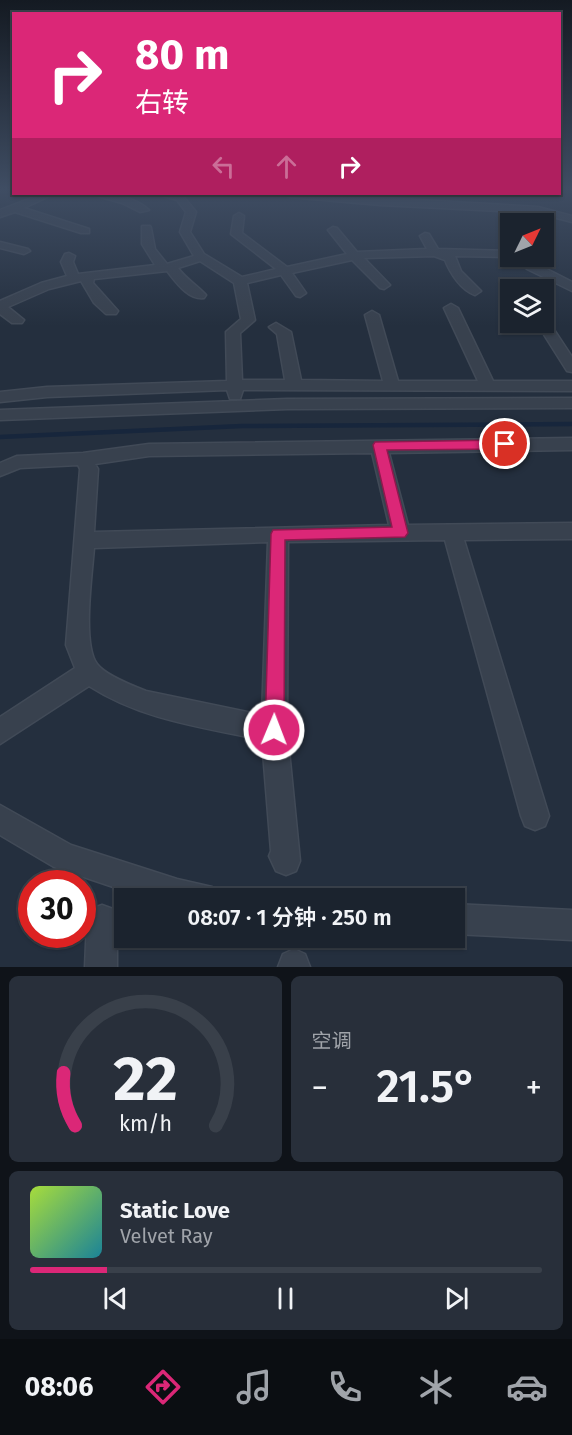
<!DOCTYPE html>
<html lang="zh">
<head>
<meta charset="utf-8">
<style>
  body { margin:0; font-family:"Fira Sans","Noto Sans SC",sans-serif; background:#282f3a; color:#f1f3f6; height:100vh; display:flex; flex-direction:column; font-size:22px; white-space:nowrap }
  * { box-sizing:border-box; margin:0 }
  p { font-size:20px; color:#a0a4aa }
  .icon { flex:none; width:33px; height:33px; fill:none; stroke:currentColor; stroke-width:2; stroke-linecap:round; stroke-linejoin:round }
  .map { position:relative; height:967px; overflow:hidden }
  .sheet { display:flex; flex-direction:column; gap:9px; padding:9px; background:#0f1319; flex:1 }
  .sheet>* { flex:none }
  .top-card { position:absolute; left:12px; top:12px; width:549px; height:183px; border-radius:0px; box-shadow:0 2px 4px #0004,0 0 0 2px #39404a; background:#db2777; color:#fff; overflow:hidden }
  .needle { width:39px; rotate:47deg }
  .buttons { position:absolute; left:500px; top:213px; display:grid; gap:12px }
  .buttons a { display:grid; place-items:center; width:54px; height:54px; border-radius:0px; background:#1b232e; box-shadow:0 2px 4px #0004,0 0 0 2px #39404a; font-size:30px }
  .speed { position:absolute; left:18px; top:870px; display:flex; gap:12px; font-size:30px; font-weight:700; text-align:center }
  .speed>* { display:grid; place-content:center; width:78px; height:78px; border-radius:50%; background:#1b232e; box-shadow:0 2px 4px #0004,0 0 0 2px #39404a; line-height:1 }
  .speed .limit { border:9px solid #d22; background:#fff; color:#111 }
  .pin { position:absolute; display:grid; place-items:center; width:51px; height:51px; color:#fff; margin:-26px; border:3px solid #fff; border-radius:50%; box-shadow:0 2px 6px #0007 }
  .me { position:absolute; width:66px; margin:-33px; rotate:1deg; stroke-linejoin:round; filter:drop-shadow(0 0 4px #0008) }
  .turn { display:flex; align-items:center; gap:21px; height:126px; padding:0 24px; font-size:27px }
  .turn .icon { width:78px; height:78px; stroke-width:2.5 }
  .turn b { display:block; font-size:42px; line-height:51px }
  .lanes { display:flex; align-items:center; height:57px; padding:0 24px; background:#0003; justify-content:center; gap:30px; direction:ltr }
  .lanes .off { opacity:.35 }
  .big { font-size:45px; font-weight:600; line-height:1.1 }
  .sheet .tile { flex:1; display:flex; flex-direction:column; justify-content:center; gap:9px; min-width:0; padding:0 21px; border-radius:9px; background:#282f3a }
  .sheet .dial { align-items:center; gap:0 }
  .dial svg { height:156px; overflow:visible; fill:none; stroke:#39404a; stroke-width:7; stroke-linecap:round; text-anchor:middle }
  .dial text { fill:#f1f3f6; stroke:none }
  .song { display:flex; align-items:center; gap:18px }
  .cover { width:72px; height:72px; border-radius:9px; background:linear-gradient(135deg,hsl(80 70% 55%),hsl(190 70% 35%)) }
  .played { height:6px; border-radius:3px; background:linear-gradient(90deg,#db2777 15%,#39404a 15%) }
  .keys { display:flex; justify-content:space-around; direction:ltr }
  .heat { display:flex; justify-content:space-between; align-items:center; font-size:33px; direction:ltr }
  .sheet .tiles { flex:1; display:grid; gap:9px; grid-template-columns:1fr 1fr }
  .tile:last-child { grid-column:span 2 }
  .trip { position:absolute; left:114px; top:888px; width:351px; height:60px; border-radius:0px; background:#1b232e; box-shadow:0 2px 4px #0004,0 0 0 2px #39404a; font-weight:600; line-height:60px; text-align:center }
  .menu { display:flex; height:96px; justify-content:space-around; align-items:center; background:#0b0e12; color:#a0a4aa }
  .menu .icon { width:42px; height:42px }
  .menu .on { color:#db2777 }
  .menu b { font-size:27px; color:#f1f3f6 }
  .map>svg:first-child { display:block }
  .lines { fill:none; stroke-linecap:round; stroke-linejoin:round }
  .stream { stroke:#17263c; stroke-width:4.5 }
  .minor-casing { stroke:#414a57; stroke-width:3 }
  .minor { fill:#38414e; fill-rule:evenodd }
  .route { fill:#db2777; stroke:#8e194d; stroke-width:1.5 }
</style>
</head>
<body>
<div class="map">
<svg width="572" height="967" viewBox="0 0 572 967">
  <rect width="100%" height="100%" fill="#242f3e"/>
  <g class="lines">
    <!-- stream -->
    <path class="stream" d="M 0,437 L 242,426 L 572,424"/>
    <defs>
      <path id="minor" d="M 42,194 L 54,194 L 24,208 L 89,229 L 89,233 L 81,233 L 15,212 L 0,217 L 0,210 Z
        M 90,194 C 109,192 135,197 149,210 L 140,212 L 122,203 Z
        M 156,194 L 183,196 L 196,212 L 190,232 L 204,254 L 242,277 L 276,269 L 231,234 L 234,216 L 239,213 L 244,216 L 242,233 L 287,267 L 347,254 L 328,230 L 333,227 L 337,228 L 357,252 L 427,249 L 420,236 L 425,233 L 429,234 L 438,249 L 510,251 L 510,256 L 514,256 L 510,257 L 455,256 L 461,271 L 481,291 L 475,295 C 461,290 450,273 445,260 L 434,256 L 364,258 L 390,285 L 384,289 L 380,288 L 352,260 L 292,273 L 306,293 L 300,297 L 296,296 L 281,275 L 247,283 L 255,320 L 240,333 L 242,380 L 285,380 L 277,334 L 269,327 L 276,323 L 291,332 L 301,380 L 383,381 L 365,315 L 372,311 L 379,315 L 398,381 L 478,381 L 444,308 L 451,304 L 458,308 L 493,381 L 572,381 L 572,391 L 243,390 L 240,399 L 230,399 L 227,390 L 47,397 L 0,402 L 0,392 L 47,387 L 227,381 L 226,332 L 241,319 L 234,283 L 200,261 L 178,268 C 186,279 197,285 206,295 L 204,298 C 188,300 176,282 167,271 L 94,279 L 93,283 L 118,311 L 116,314 L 106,314 L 94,303 L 81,281 L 49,289 L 8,307 L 24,320 L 22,323 L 12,323 L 0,314 L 0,301 L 41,283 L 67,276 L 61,262 L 65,254 L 69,253 L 75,256 L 73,262 L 78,274 L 155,265 L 142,244 L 142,226 L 150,226 L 151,228 L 155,249 L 167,264 L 194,256 L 180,232 L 186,212 L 177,200 Z
        M 284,194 L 317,194 L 538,207 L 572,216 L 572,222 L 538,213 L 380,205 L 289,197 Z
        M 0,242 L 28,249 L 30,251 L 24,254 L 0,248 Z
        M 517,256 L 529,256 L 535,263 L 572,282 L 572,291 L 527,269 Z
        M 543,318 L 547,319 L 572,357 L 572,372 L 567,371 L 536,322 L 543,322 Z
        M 572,398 L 572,408 L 287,409 L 0,420 L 0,410 L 287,399 Z
        M 572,438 L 572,450 L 389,453 L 408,525 L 572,523 L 572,539 L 464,540 L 549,816 L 545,826 L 535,830 L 525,826 L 521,816 L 445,540 L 288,542 L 287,730 L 300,861 L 296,871 L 286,875 L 276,871 L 269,856 L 271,851 L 262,740 C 202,727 142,720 89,686 L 0,744 L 0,717 L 75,668 L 66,645 L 80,469 L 78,465 L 20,468 L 0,476 L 0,463 L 17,456 L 83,453 L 149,444 ZM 372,453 L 389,525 L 94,532 L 98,469 L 95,464 L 149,456 ZM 268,542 L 262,715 L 146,691 C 133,686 105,675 97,664 C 82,644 92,575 94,548 Z
        M 0,805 L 71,845 L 177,879 L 212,887 L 216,898 L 146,898 L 54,867 L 0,835 Z
        M 454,904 L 572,910 L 572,940 L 454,934 Z
        M 102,905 L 113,909 L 117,920 L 117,967 L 85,967 L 87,920 L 91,909 Z
        M 294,949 L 305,954 L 310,967 L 278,967 L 283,954 Z"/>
    </defs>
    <!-- minor casing -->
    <use href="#minor" class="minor-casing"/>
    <!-- minor -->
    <use href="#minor" class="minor"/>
  </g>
  <!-- sky -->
  <linearGradient id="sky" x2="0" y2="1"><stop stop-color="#141a22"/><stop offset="0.58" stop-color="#3f4d63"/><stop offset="1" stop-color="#3f4d63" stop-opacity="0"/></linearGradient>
  <rect width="572" height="326" fill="url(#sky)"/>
  <!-- route -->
  <path class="route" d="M 505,440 L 511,444 L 505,449 L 387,450 L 408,533 L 405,537 L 285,540 L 284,730 L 281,737 L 274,739 L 267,737 L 265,730 L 271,534 L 273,530 L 392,527 L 373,445 L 375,442 Z"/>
</svg>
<div class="buttons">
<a><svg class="needle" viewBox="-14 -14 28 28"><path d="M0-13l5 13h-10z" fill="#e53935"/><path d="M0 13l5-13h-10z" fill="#a0a4aa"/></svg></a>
<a><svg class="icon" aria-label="layers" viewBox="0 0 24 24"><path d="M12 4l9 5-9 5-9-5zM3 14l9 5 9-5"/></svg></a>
</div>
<div class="speed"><div class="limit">30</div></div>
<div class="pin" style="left:505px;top:444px;background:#d93025"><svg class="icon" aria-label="arrive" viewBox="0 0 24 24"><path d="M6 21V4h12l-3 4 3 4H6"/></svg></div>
<svg class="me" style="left:274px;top:730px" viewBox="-20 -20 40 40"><circle r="17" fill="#db2777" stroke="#fff" stroke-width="3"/><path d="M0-11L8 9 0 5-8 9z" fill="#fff"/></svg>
<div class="trip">08:07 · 1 分钟 · 250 m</div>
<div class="top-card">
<div class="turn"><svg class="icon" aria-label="right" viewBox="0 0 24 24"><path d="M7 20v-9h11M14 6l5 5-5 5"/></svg><div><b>80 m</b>右转</div></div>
<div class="lanes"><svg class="icon off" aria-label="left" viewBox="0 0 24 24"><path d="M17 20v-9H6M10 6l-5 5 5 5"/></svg><svg class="icon off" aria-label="ahead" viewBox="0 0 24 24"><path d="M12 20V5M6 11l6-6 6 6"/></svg><svg class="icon" aria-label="right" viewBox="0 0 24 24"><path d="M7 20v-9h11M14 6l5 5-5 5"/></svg></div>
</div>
</div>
<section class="sheet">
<div class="tiles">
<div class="tile dial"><svg viewBox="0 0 100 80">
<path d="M14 69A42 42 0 1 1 86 69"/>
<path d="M14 69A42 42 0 0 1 8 42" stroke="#db2777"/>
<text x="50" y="56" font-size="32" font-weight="700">22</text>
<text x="50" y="72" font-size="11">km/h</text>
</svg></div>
<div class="tile"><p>空调</p>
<div class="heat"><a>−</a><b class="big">21.5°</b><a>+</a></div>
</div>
<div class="tile">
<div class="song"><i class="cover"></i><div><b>Static Love</b><p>Velvet Ray</p></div></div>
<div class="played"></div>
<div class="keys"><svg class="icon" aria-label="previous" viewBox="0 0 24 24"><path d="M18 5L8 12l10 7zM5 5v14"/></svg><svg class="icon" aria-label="pause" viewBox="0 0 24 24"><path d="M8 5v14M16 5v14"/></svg><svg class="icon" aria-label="next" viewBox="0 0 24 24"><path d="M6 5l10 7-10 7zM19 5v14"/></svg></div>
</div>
</div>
</section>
<nav class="menu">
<b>08:06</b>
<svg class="icon on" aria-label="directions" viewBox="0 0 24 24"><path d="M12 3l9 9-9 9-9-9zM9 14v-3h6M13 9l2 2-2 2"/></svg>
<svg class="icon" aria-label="music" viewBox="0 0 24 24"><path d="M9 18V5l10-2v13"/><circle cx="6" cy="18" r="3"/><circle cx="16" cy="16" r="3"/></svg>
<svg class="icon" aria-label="phone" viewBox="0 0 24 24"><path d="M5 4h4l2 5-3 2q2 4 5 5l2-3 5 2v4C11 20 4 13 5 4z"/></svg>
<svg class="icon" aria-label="climate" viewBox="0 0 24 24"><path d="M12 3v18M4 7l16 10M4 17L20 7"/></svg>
<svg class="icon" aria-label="car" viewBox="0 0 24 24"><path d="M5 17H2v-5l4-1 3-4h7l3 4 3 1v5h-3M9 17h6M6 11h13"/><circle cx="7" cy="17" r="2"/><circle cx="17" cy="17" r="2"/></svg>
</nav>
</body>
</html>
